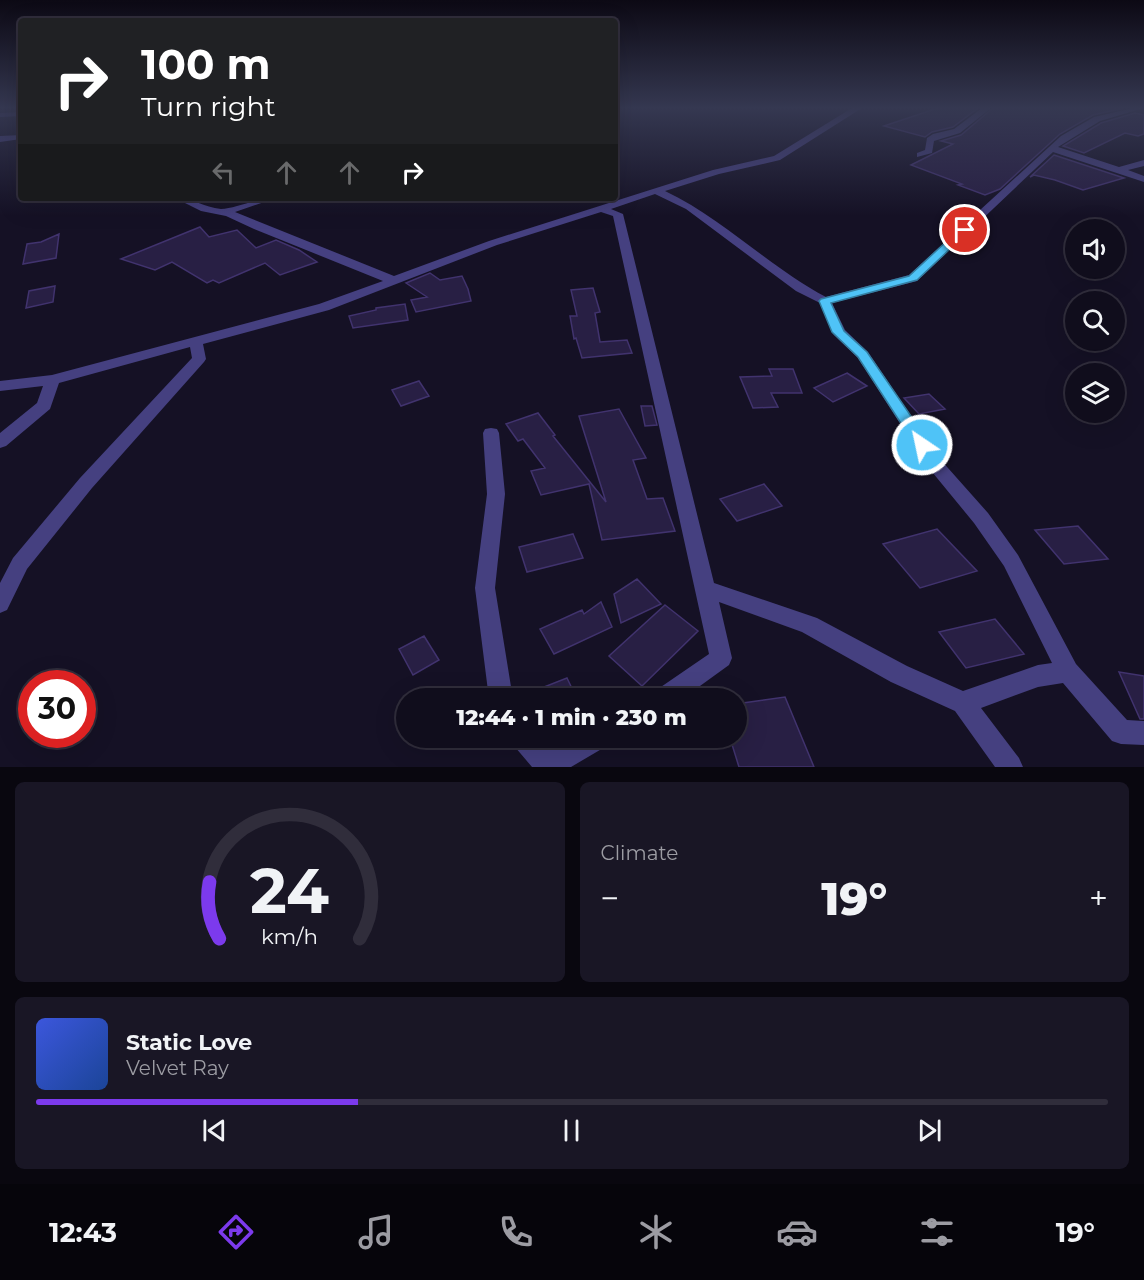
<!DOCTYPE html>
<html lang="en">
<head>
<meta charset="utf-8">
<style>
  body { margin:0; font-family:Montserrat,sans-serif; background:#191625; color:#f1f3f6; height:100vh; display:flex; flex-direction:column; font-size:22px; white-space:nowrap }
  * { box-sizing:border-box; margin:0 }
  p { font-size:20px; color:#9c9ca3 }
  .icon { flex:none; width:33px; height:33px; fill:none; stroke:currentColor; stroke-width:2; stroke-linecap:round; stroke-linejoin:round }
  .map { position:relative; height:767px; overflow:hidden }
  .details { display:flex; flex-direction:column; gap:15px; padding:15px; background:#09070f; flex:1 }
  .details>* { flex:none }
  .banner { position:absolute; left:18px; top:18px; width:600px; height:183px; border-radius:6px; box-shadow:0 6px 24px #0002,0 0 0 2px #302d3b; background:#202124; color:#fff; overflow:hidden }
  .controls { position:absolute; left:1065px; top:219px; display:grid; gap:12px }
  .controls a { display:grid; place-items:center; width:60px; height:60px; border-radius:50%; background:#100d1c; box-shadow:0 6px 24px #0002,0 0 0 2px #302d3b; font-size:30px }
  .speed { position:absolute; left:18px; top:670px; display:flex; gap:12px; font-size:30px; font-weight:700; text-align:center }
  .speed>* { display:grid; place-content:center; width:78px; height:78px; border-radius:50%; background:#100d1c; box-shadow:0 6px 24px #0002,0 0 0 2px #302d3b; line-height:1 }
  .speed .limit { border:9px solid #d22; background:#fff; color:#111 }
  .pin { position:absolute; display:grid; place-items:center; width:51px; height:51px; color:#fff; margin:-26px; border:3px solid #fff; border-radius:50%; box-shadow:0 2px 6px #0007 }
  .me { position:absolute; width:66px; margin:-33px; rotate:326deg; stroke-linejoin:round; filter:drop-shadow(0 0 4px #0008) }
  .turn { display:flex; align-items:center; gap:21px; height:126px; padding:0 24px; font-size:27px }
  .turn .icon { width:78px; height:78px; stroke-width:2.5 }
  .turn b { display:block; font-size:42px; line-height:51px }
  .lanes { display:flex; align-items:center; height:57px; padding:0 24px; background:#0003; justify-content:center; gap:30px; direction:ltr }
  .lanes .off { opacity:.35 }
  .big { font-size:45px; font-weight:800; line-height:1.1 }
  .details .card { flex:1; display:flex; flex-direction:column; justify-content:center; gap:9px; min-width:0; padding:0 21px; border-radius:9px; background:#191625 }
  .details .dial { align-items:center; gap:0 }
  .dial svg { height:156px; overflow:visible; fill:none; stroke:#302d3b; stroke-width:7; stroke-linecap:round; text-anchor:middle }
  .dial text { fill:#f1f3f6; stroke:none }
  .song { display:flex; align-items:center; gap:18px }
  .cover { width:72px; height:72px; border-radius:9px; background:linear-gradient(135deg,hsl(230 70% 55%),hsl(220 70% 35%)) }
  .played { height:6px; border-radius:3px; background:linear-gradient(90deg,#7c3aed 30%,#302d3b 30%) }
  .keys { display:flex; justify-content:space-around; direction:ltr }
  .heat { display:flex; justify-content:space-between; align-items:center; font-size:33px; direction:ltr }
  .details .tiles { flex:1; display:grid; gap:15px; grid-template-columns:1fr 1fr }
  .card:last-child { grid-column:span 2 }
  .trip { position:absolute; left:396px; top:688px; width:351px; height:60px; border-radius:30px; background:#100d1c; box-shadow:0 6px 24px #0002,0 0 0 2px #302d3b; font-weight:800; line-height:60px; text-align:center }
  .tab-bar { display:flex; height:96px; justify-content:space-around; align-items:center; background:#06050b; color:#9c9ca3 }
  .tab-bar .icon { width:42px; height:42px }
  .tab-bar .on { color:#7c3aed }
  .tab-bar b { font-size:27px; color:#f1f3f6 }
  .map>svg:first-child { display:block }
  .building { fill:#281f44; stroke:#41336e; stroke-width:1.5 }
  .lines { fill:none; stroke-linecap:round; stroke-linejoin:round }
  .minor { fill:#454080; fill-rule:evenodd }
  .route { fill:#4fc3f7; stroke:#337fa1; stroke-width:1.5 }
</style>
</head>
<body>
<div class="map">
<svg width="1144" height="767" viewBox="0 0 1144 767">
  <rect width="100%" height="100%" fill="#151125"/>
  <!-- building -->
  <path class="building" d="M 938,108 L 978,108 L 953,127 L 932,132 L 925,137 L 884,126 Z
    M 993,108 L 1118,108 L 1120,109 L 1093,115 L 1060,134 L 1000,189 L 985,195 L 958,185 L 962,184 L 911,165 L 953,144 L 941,141 L 961,135 Z
    M 1135,113 L 1144,115 L 1144,134 L 1138,136 L 1125,133 L 1084,153 L 1063,146 L 1101,123 Z
    M 1054,155 L 1124,178 L 1083,190 L 1055,180 L 1034,175 L 1030,177 Z
    M 200,227 L 209,237 L 237,230 L 256,248 L 276,240 L 299,250 L 317,262 L 280,275 L 265,263 L 219,283 L 213,280 L 207,283 L 172,262 L 155,270 L 121,259 Z
    M 59,234 L 56,258 L 23,264 L 27,244 L 41,242 Z
    M 430,273 L 440,280 L 462,276 L 468,289 L 471,301 L 416,312 L 411,300 L 427,297 L 406,283 Z
    M 55,286 L 53,302 L 26,308 L 29,291 Z
    M 593,288 L 600,312 L 595,313 L 600,342 L 627,340 L 632,353 L 582,358 L 576,338 L 574,339 L 570,316 L 577,316 L 571,290 Z
    M 405,304 L 408,320 L 353,328 L 349,316 L 376,310 L 376,308 Z
    M 769,369 L 793,369 L 802,393 L 771,393 L 778,407 L 753,408 L 740,377 L 772,376 Z
    M 847,373 L 867,386 L 833,402 L 814,388 Z
    M 419,381 L 429,396 L 401,406 L 392,390 Z
    M 929,394 L 945,409 L 919,414 L 904,398 Z
    M 641,406 L 652,406 L 657,425 L 645,426 Z
    M 619,409 L 646,458 L 633,460 L 647,499 L 663,498 L 675,531 L 602,540 L 589,484 L 541,495 L 531,471 L 545,468 L 523,439 L 518,441 L 506,424 L 538,413 L 555,435 L 553,436 L 606,502 L 579,416 Z
    M 764,484 L 782,506 L 737,521 L 720,499 Z
    M 1078,526 L 1108,559 L 1064,564 L 1035,530 Z
    M 937,529 L 977,571 L 920,588 L 883,544 Z
    M 573,534 L 583,558 L 527,572 L 519,547 Z
    M 637,579 L 661,604 L 621,623 L 614,594 Z
    M 601,602 L 612,627 L 554,654 L 540,629 L 582,610 L 584,614 Z
    M 665,605 L 698,631 L 642,686 L 609,656 Z
    M 995,619 L 1024,654 L 966,668 L 939,632 Z
    M 424,636 L 439,660 L 413,675 L 399,649 Z
    M 1119,672 L 1144,676 L 1144,719 L 1140,719 Z
    M 567,678 L 577,699 L 516,699 L 516,698 Z
    M 785,697 L 814,767 L 739,767 L 730,738 L 736,738 L 736,704 Z"/>
  <g class="lines">
    <!-- minor -->
    <path class="minor" d="M 852,108 L 862,108 L 780,160 L 719,174 L 665,191 C 724,219 769,267 826,297 L 909,275 L 1061,136 L 1094,117 L 1133,108 L 1144,108 L 1100,121 L 1058,147 L 1119,167 L 1144,160 L 1144,166 L 1128,170 L 1144,176 L 1144,182 L 1053,152 L 917,281 L 832,303 L 845,330 L 868,352 L 940,459 L 988,513 L 1018,555 L 1076,664 L 1127,720 L 1144,721 L 1144,745 L 1121,744 L 1112,741 L 1063,683 L 1038,687 L 981,708 L 1019,758 L 1023,767 L 995,767 L 955,711 L 891,682 L 802,632 L 719,602 L 732,658 L 729,665 L 682,699 L 651,699 L 655,691 L 709,654 L 613,216 L 601,212 L 497,245 L 329,310 L 203,344 L 206,359 L 204,362 L 92,488 L 27,569 L 7,610 L 0,613 L 0,583 L 13,558 L 80,478 L 192,358 L 190,347 L 59,383 L 50,409 L 6,446 L 0,448 L 0,433 L 37,403 L 43,386 L 0,391 L 0,381 L 52,375 L 319,304 L 383,281 L 254,229 L 226,216 L 201,211 L 175,198 C 192,198 204,207 221,209 C 235,209 256,198 276,198 L 235,212 L 394,276 L 489,241 L 713,170 L 774,156 ZM 655,194 L 686,209 L 796,291 L 820,303 L 834,335 L 858,358 L 928,467 L 974,523 L 1004,566 L 1052,663 L 1038,665 L 963,691 L 907,666 L 817,618 L 714,583 L 623,214 L 611,209 Z
      M 982,108 L 991,108 L 960,133 L 934,141 L 932,153 L 917,157 L 917,153 L 925,150 L 927,138 L 933,134 L 954,129 Z
      M 21,112 L 21,116 L 0,117 L 0,113 Z
      M 21,135 L 21,139 L 0,142 L 0,136 Z
      M 491,428 L 497,429 L 499,433 L 505,494 L 495,588 L 513,699 L 489,699 L 475,588 L 487,494 L 483,433 L 485,429 Z
      M 512,738 L 540,738 L 551,750 L 572,738 L 608,738 L 605,747 L 571,767 L 532,767 L 515,747 Z"/>
  </g>
  <!-- sky -->
  <linearGradient id="sky" x2="0" y2="1"><stop stop-color="#0c0914"/><stop offset="0.5" stop-color="#353851"/><stop offset="1" stop-color="#353851" stop-opacity="0"/></linearGradient>
  <rect width="1144" height="216" fill="url(#sky)"/>
  <!-- route -->
  <path class="route" d="M 961,228 L 970,230 L 917,280 L 831,303 L 844,331 L 867,352 L 928,441 L 930,445 L 928,448 L 917,448 L 858,357 L 832,332 L 819,301 L 821,299 L 909,276 Z"/>
</svg>
<div class="controls">
<a><svg class="icon" aria-label="sound" viewBox="0 0 24 24"><path d="M4 9h4l5-4v14l-5-4H4zM17 9q2 3 0 6"/></svg></a>
<a><svg class="icon" aria-label="search" viewBox="0 0 24 24"><circle cx="10" cy="10" r="6"/><path d="M15 15l6 6"/></svg></a>
<a><svg class="icon" aria-label="layers" viewBox="0 0 24 24"><path d="M12 4l9 5-9 5-9-5zM3 14l9 5 9-5"/></svg></a>
</div>
<div class="speed"><div class="limit">30</div></div>
<div class="pin" style="left:965px;top:230px;background:#d93025"><svg class="icon" aria-label="arrive" viewBox="0 0 24 24"><path d="M6 21V4h12l-3 4 3 4H6"/></svg></div>
<svg class="me" style="left:922px;top:445px" viewBox="-20 -20 40 40"><circle r="17" fill="#4fc3f7" stroke="#fff" stroke-width="3"/><path d="M0-11L8 9 0 5-8 9z" fill="#fff"/></svg>
<div class="trip">12:44 · 1 min · 230 m</div>
<div class="banner">
<div class="turn"><svg class="icon" aria-label="right" viewBox="0 0 24 24"><path d="M7 20v-9h11M14 6l5 5-5 5"/></svg><div><b>100 m</b>Turn right</div></div>
<div class="lanes"><svg class="icon off" aria-label="left" viewBox="0 0 24 24"><path d="M17 20v-9H6M10 6l-5 5 5 5"/></svg><svg class="icon off" aria-label="ahead" viewBox="0 0 24 24"><path d="M12 20V5M6 11l6-6 6 6"/></svg><svg class="icon off" aria-label="ahead" viewBox="0 0 24 24"><path d="M12 20V5M6 11l6-6 6 6"/></svg><svg class="icon" aria-label="right" viewBox="0 0 24 24"><path d="M7 20v-9h11M14 6l5 5-5 5"/></svg></div>
</div>
</div>
<section class="details">
<div class="tiles">
<div class="card dial"><svg viewBox="0 0 100 80">
<path d="M14 69A42 42 0 1 1 86 69"/>
<path d="M14 69A42 42 0 0 1 9 40" stroke="#7c3aed"/>
<text x="50" y="56" font-size="32" font-weight="700">24</text>
<text x="50" y="72" font-size="11">km/h</text>
</svg></div>
<div class="card"><p>Climate</p>
<div class="heat"><a>−</a><b class="big">19°</b><a>+</a></div>
</div>
<div class="card">
<div class="song"><i class="cover"></i><div><b>Static Love</b><p>Velvet Ray</p></div></div>
<div class="played"></div>
<div class="keys"><svg class="icon" aria-label="previous" viewBox="0 0 24 24"><path d="M18 5L8 12l10 7zM5 5v14"/></svg><svg class="icon" aria-label="pause" viewBox="0 0 24 24"><path d="M8 5v14M16 5v14"/></svg><svg class="icon" aria-label="next" viewBox="0 0 24 24"><path d="M6 5l10 7-10 7zM19 5v14"/></svg></div>
</div>
</div>
</section>
<nav class="tab-bar">
<b>12:43</b>
<svg class="icon on" aria-label="directions" viewBox="0 0 24 24"><path d="M12 3l9 9-9 9-9-9zM9 14v-3h6M13 9l2 2-2 2"/></svg>
<svg class="icon" aria-label="music" viewBox="0 0 24 24"><path d="M9 18V5l10-2v13"/><circle cx="6" cy="18" r="3"/><circle cx="16" cy="16" r="3"/></svg>
<svg class="icon" aria-label="phone" viewBox="0 0 24 24"><path d="M5 4h4l2 5-3 2q2 4 5 5l2-3 5 2v4C11 20 4 13 5 4z"/></svg>
<svg class="icon" aria-label="climate" viewBox="0 0 24 24"><path d="M12 3v18M4 7l16 10M4 17L20 7"/></svg>
<svg class="icon" aria-label="car" viewBox="0 0 24 24"><path d="M5 17H2v-5l4-1 3-4h7l3 4 3 1v5h-3M9 17h6M6 11h13"/><circle cx="7" cy="17" r="2"/><circle cx="17" cy="17" r="2"/></svg>
<svg class="icon" aria-label="filters" viewBox="0 0 24 24"><path d="M4 7h16M4 17h16"/><circle cx="9" cy="7" r="2"/><circle cx="15" cy="17" r="2"/></svg>
<b>19°</b>
</nav>
</body>
</html>
